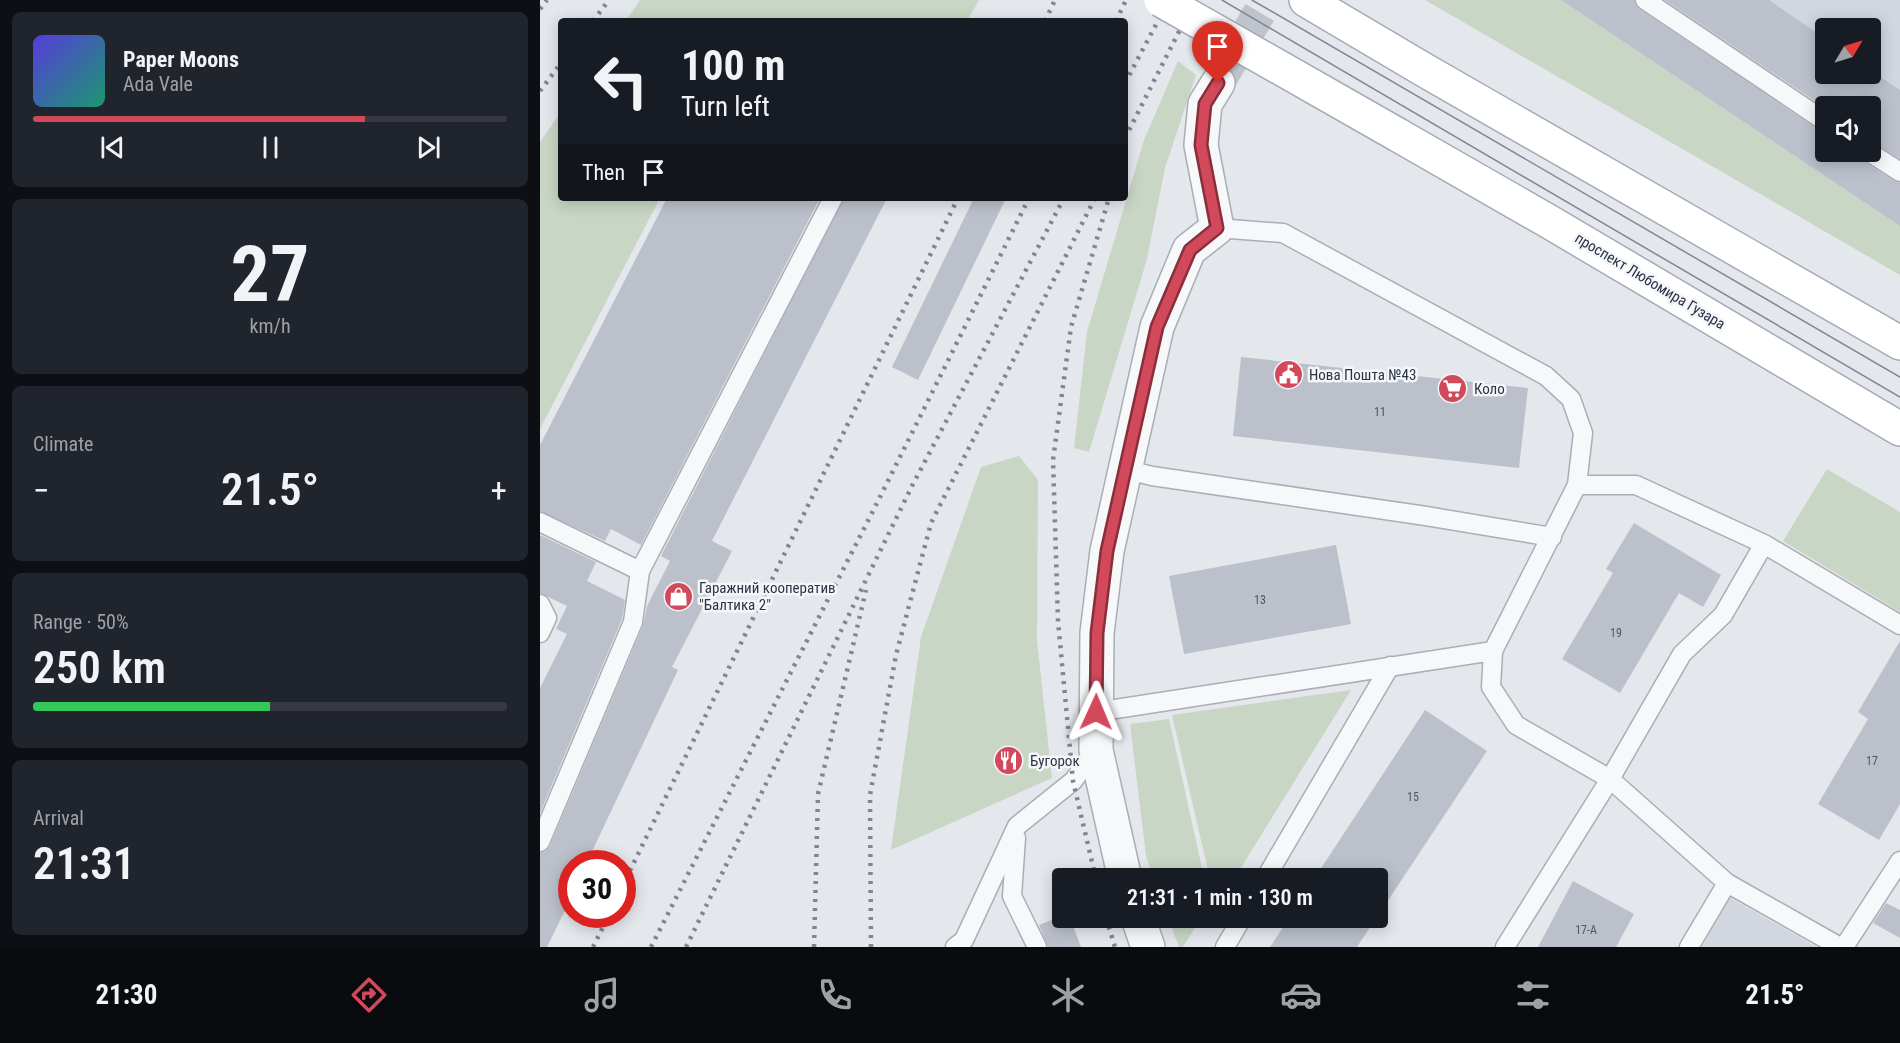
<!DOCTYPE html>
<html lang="en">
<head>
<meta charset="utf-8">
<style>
  body { margin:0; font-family:"Roboto Condensed",sans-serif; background:#20242c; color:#f1f3f6; height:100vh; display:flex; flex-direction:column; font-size:22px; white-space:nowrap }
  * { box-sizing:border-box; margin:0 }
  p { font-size:20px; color:#9ea1a6 }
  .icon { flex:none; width:33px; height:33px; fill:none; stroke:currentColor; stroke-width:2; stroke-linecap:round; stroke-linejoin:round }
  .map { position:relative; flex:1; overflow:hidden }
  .drawer { display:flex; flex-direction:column; gap:12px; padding:12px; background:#0d0f14; width:540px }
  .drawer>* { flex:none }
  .banner { position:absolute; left:18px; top:18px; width:570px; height:183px; border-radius:6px; box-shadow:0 3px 15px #0003; background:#171b24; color:#f1f3f6; overflow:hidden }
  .needle { width:39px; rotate:52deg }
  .controls { position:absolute; left:1275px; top:18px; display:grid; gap:12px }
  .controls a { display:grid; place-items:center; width:66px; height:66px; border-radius:6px; background:#171b24; box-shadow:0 3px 15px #0003; font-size:30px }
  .speed { position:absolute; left:18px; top:850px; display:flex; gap:12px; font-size:30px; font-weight:700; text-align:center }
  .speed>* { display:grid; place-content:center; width:78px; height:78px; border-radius:50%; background:#171b24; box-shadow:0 3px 15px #0003; line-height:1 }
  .speed .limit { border:9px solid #d22; background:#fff; color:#111 }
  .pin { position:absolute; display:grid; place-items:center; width:51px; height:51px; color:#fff; margin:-62px -26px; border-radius:50% 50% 50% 0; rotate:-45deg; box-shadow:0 0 6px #0007 }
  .pin .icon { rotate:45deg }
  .me { position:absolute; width:66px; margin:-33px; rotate:1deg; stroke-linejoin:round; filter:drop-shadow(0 0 4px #0008) }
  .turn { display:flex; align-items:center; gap:21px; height:126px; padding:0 24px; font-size:27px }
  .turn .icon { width:78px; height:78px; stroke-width:2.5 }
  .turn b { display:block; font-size:42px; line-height:51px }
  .then { display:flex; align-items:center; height:57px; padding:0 24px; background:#0003; gap:12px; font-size:22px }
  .big { font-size:45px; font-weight:600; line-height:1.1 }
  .drawer .tile { flex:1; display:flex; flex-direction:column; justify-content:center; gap:9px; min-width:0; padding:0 21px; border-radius:9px; background:#20242c }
  .drawer .dial { align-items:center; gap:0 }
  .dial b { font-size:78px; line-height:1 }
  .song { display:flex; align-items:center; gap:18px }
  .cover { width:72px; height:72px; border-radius:9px; background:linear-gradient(135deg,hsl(250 70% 55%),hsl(160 70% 35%)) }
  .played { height:6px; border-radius:3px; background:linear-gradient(90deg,#d1495b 70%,#363941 70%) }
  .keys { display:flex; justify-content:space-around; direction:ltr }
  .heat { display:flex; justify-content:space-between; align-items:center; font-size:33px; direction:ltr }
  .charge { height:9px; border-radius:4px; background:linear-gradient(90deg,#34c759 50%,#363941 0) }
  .trip { position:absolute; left:512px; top:868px; width:336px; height:60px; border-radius:6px; background:#171b24; box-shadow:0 3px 15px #0003; font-weight:600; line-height:60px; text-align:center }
  .dock { display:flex; height:96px; justify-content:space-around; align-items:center; background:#090b0e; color:#9ea1a6 }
  .dock .icon { width:42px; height:42px }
  .dock .selected { color:#d1495b }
  .dock b { font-size:27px; color:#f1f3f6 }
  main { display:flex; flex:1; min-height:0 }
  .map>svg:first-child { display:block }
  .built { fill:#d2d6de; fill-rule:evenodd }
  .green { fill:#c9d6c5 }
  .building { fill:#bbc0ca }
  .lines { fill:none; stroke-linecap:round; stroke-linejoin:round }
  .minor-tunnel { stroke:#bfc3cb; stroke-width:33; stroke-dasharray:33 16; stroke-linecap:butt }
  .service-casing { stroke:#a9aeb7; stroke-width:21 }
  .minor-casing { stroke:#a9aeb7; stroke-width:36 }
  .primary-casing { stroke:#a3abb8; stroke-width:36 }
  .service { stroke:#f7f8fa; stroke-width:18 }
  .minor { stroke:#f7f8fa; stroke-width:33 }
  .primary { stroke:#fff; stroke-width:33 }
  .tram { stroke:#7d8696; stroke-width:1.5 }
  .rail { stroke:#7d8696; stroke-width:4.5; stroke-dasharray:3 6; stroke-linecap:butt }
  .primary-bridge-casing { stroke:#a3abb8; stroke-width:36; stroke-linecap:butt }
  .primary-bridge { stroke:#fff; stroke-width:33 }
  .route-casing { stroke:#882f3b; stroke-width:15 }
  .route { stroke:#d1495b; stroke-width:10 }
  .labels { text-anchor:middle; stroke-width:5; stroke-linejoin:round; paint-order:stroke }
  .number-label { font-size:12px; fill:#4f5766 }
  .street-label { font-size:15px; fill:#2b3445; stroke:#f4f6f9 }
  .poi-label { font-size:15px; fill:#2b3445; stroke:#f4f6f9; text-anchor:start }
</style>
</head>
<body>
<main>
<section class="drawer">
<div class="tile">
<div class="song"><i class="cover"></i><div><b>Paper Moons</b><p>Ada Vale</p></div></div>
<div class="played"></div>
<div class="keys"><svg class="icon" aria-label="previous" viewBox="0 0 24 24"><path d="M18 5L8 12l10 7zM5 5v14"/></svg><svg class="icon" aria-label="pause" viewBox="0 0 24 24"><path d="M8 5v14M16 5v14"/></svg><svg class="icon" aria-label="next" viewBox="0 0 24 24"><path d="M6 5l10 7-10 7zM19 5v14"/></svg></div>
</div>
<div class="tile dial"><b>27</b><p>km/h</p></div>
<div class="tile"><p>Climate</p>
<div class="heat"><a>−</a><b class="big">21.5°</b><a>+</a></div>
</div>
<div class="tile"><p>Range · 50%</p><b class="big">250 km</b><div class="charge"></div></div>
<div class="tile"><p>Arrival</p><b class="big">21:31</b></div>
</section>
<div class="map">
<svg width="1360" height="947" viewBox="0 0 1360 947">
  <rect width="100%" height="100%" fill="#e4e7ec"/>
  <!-- built -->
  <path class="built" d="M 1021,0 L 1360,0 L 1360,226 ZM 1286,28 L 1330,28 L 1330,74 L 1286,74 ZM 1286,106 L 1330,106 L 1330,152 L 1286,152 Z
    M 1190,898 L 1277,947 L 1162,947 Z"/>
  <!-- green -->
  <path class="green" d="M 100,0 L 439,0 L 427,21 L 86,21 Z
    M 885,0 L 1021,0 L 1360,226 L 1360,275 Z
    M 638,61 L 656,75 L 625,168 L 607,259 L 549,452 L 534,448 L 547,332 L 604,140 Z
    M 21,112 L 21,198 L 120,198 L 0,429 L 0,142 Z
    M 479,456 L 498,480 L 497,640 L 512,778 L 351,850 L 381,637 L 441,467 Z
    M 1287,469 L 1360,512 L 1360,612 L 1243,541 Z
    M 811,690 L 694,879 L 670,879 L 632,715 Z
    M 629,719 L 662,868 L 667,879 L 614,879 L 606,856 L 590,724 Z
    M 628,918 L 661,918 L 643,947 L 639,947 Z"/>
  <!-- building -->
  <path class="building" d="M 1021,0 L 1094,0 L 1099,9 L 1280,131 L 1286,133 L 1286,152 L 1318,152 L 1319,158 L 1323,161 L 1354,181 L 1360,183 L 1360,226 Z
    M 1125,0 L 1229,0 L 1286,39 L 1286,74 L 1330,74 L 1330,70 L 1360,90 L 1360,159 L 1330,141 L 1330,106 L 1286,106 L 1286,108 Z
    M 127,198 L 280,198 L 101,545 L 71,529 L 65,541 L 0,511 L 0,445 Z
    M 304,198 L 347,198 L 172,541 L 192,551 L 132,667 L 138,670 L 46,864 L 32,864 L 32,896 L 7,947 L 0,947 L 0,853 L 6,851 L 10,846 L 103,626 L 107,606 L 130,561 L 121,556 Z
    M 434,198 L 466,198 L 378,380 L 352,367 Z
    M 701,357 L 988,388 L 979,468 L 693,436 Z
    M 1094,523 L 1181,575 L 1163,607 L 1139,593 L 1080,693 L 1022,659 L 1073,573 L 1066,569 Z
    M 0,535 L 56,562 L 47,581 L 85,600 L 82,619 L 0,813 L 0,688 L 27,634 L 16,629 L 27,606 L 0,593 Z
    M 796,545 L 811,624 L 644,654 L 629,576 Z
    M 1360,641 L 1360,804 L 1339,840 L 1278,804 L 1328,719 L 1318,712 Z
    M 885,710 L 947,751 L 837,917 L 837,879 L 774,879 Z
    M 1033,881 L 1094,914 L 1076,947 L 998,947 Z
    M 1346,903 L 1360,910 L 1360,938 L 1333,923 Z
    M 517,918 L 530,918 L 541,947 L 508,947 L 499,925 Z
    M 749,918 L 836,918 L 817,947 L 730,947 Z"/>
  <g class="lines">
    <!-- minor-tunnel -->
    <path class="minor-tunnel" d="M 678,83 L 727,0"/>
    <defs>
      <path id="service" d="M 1105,0 L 1286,122
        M 1329,152 L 1360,172
        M 677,228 L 743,233 L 1006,376 L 1031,399 L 1043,433 L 1037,485 L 953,651 L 951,687 L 976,725 L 1070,779 L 965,947
        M 584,469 L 612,476 L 886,516 L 1012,537
        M 1037,485 L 1096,485 L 1224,544 L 1360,625
        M 0,522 L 100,571
        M 1224,544 L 1183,615 L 1142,654 L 1070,779 L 1187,883 L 1300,947
        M 0,604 L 7,618 L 0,633
        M 556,712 L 953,651
        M 476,838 L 472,896 L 497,947
        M 0,842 L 93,622 L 100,571 L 293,198
        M 725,879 L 850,666
        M 415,947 L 424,940 L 477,826 L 533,781 L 556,750
        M 685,947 L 702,918
        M 1149,947 L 1187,883
        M 1304,947 L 1360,861"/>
      <path id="minor" d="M 585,879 L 556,750 L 557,633 L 567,551 L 617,327 L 649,250 L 677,228 L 661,145 L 665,104 L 678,83
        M 598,918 L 608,947"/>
      <path id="primary" d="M 766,0 L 886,71 L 1360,343
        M 858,135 L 1008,221 L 1360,429"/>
    </defs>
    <!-- service casing -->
    <use href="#service" class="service-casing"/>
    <!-- minor casing -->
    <use href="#minor" class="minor-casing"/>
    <!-- primary casing -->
    <use href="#primary" class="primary-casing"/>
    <!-- service -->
    <use href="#service" class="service"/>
    <!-- minor -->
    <use href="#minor" class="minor"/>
    <!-- primary -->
    <use href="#primary" class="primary"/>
    <!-- tram -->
    <path class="tram" d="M 682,0 L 1360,397
      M 712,0 L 1360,377"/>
    <!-- rail -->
    <path class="rail" d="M 0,9 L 7,0
      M 53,21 L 69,0
      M 505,21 L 515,0
      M 576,21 L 586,0
      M 585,83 L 629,0
      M 0,91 L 21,63
      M 585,138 L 655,0
      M 556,879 L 533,781 L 518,621 L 513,460 L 531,327 L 569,198
      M 82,887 L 418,198
      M 566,918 L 575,947
      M 53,947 L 69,915
      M 111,947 L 339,499 L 489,198
      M 146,947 L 373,484 L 524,198
      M 274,947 L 278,794 L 326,590
      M 331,947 L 330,795 L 356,655 L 391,523 L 555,198"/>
    <defs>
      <path id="primary-bridge" d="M 621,0 L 858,135"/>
    </defs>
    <!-- primary-bridge casing -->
    <use href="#primary-bridge" class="primary-bridge-casing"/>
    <!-- primary-bridge -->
    <use href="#primary-bridge" class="primary-bridge"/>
  </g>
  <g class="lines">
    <defs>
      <path id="route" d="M 556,712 L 557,633 L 567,551 L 617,327 L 650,250 L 677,228 L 661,145 L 665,104 L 678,83"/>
    </defs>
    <!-- route casing -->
    <use href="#route" class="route-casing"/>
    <!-- route -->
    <use href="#route" class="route"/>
  </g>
  <!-- icons -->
  <defs>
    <symbol id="civic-disc" viewBox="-11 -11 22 22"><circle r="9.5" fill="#d1495b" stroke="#f4f6f9"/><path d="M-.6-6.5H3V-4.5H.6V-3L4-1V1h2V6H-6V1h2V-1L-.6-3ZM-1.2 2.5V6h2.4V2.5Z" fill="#fff"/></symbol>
    <symbol id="supermarket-disc" viewBox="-11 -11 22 22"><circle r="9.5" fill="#d1495b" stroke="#f4f6f9"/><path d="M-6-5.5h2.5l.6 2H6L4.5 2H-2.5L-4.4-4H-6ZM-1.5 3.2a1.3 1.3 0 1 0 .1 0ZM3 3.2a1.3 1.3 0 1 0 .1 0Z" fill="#fff"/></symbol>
    <symbol id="shop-disc" viewBox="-11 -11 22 22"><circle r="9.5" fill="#d1495b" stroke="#f4f6f9"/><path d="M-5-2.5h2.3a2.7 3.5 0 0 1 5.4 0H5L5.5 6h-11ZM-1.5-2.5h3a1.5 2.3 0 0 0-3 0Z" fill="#fff"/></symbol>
    <symbol id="restaurant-disc" viewBox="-11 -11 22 22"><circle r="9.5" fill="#d1495b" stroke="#f4f6f9"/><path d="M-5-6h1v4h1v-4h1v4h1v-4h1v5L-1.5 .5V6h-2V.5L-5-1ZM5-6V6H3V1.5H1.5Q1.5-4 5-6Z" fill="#fff"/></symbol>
  </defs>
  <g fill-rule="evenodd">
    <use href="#civic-disc" x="732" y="358" width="33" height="33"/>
    <use href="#supermarket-disc" x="896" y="372" width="33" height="33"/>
    <use href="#shop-disc" x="122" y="580" width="33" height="33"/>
    <use href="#restaurant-disc" x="452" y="744" width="33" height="33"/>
  </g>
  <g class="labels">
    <!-- number labels -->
    <g class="number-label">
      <text x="840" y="416">11</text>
      <text x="720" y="604">13</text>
      <text x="1076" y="637">19</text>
      <text x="1332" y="765">17</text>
      <text x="873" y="801">15</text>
      <text x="1046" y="934">17-А</text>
    </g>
    <!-- street labels -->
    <g class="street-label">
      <text transform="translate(1110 281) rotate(31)" y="5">проспект Любомира Гузара</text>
    </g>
    <!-- poi labels -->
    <g class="poi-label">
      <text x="769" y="380">Нова Пошта №43</text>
      <text x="934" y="394">Коло</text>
      <text x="159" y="593">Гаражний кооператив<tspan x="159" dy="17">"Балтика 2"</tspan></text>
      <text x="490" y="766">Бугорок</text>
    </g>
  </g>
</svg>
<div class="controls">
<a><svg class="needle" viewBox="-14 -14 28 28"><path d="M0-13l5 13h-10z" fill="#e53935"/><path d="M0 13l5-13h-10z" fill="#9ea1a6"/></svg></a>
<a><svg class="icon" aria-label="sound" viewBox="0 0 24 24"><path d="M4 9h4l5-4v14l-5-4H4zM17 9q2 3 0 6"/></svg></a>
</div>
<div class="speed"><div class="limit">30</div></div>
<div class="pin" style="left:678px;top:83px;background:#d93025"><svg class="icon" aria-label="arrive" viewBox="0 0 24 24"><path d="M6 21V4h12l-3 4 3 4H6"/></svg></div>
<svg class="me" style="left:556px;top:712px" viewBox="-20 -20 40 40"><path d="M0-17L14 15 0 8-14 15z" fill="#d1495b" stroke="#fff" stroke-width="4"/></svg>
<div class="trip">21:31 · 1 min · 130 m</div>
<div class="banner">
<div class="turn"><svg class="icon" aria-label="left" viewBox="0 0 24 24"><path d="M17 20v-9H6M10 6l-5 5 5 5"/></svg><div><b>100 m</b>Turn left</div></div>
<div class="then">Then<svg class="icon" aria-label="arrive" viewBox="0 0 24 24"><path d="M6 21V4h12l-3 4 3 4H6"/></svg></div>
</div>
</div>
</main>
<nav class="dock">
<b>21:30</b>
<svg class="icon selected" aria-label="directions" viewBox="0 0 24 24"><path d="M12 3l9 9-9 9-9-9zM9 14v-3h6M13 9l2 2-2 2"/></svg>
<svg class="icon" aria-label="music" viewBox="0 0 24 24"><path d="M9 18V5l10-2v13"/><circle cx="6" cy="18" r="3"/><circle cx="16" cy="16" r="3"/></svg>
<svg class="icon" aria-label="phone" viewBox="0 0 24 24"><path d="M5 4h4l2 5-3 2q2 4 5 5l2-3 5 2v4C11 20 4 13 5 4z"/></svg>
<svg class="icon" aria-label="climate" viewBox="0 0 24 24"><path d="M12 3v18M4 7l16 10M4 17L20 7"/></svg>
<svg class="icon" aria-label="car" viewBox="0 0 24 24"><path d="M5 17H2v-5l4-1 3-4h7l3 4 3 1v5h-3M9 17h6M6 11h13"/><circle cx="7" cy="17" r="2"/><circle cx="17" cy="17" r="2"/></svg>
<svg class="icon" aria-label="filters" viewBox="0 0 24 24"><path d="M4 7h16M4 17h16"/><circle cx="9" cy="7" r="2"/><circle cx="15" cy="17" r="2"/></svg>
<b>21.5°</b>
</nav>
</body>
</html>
